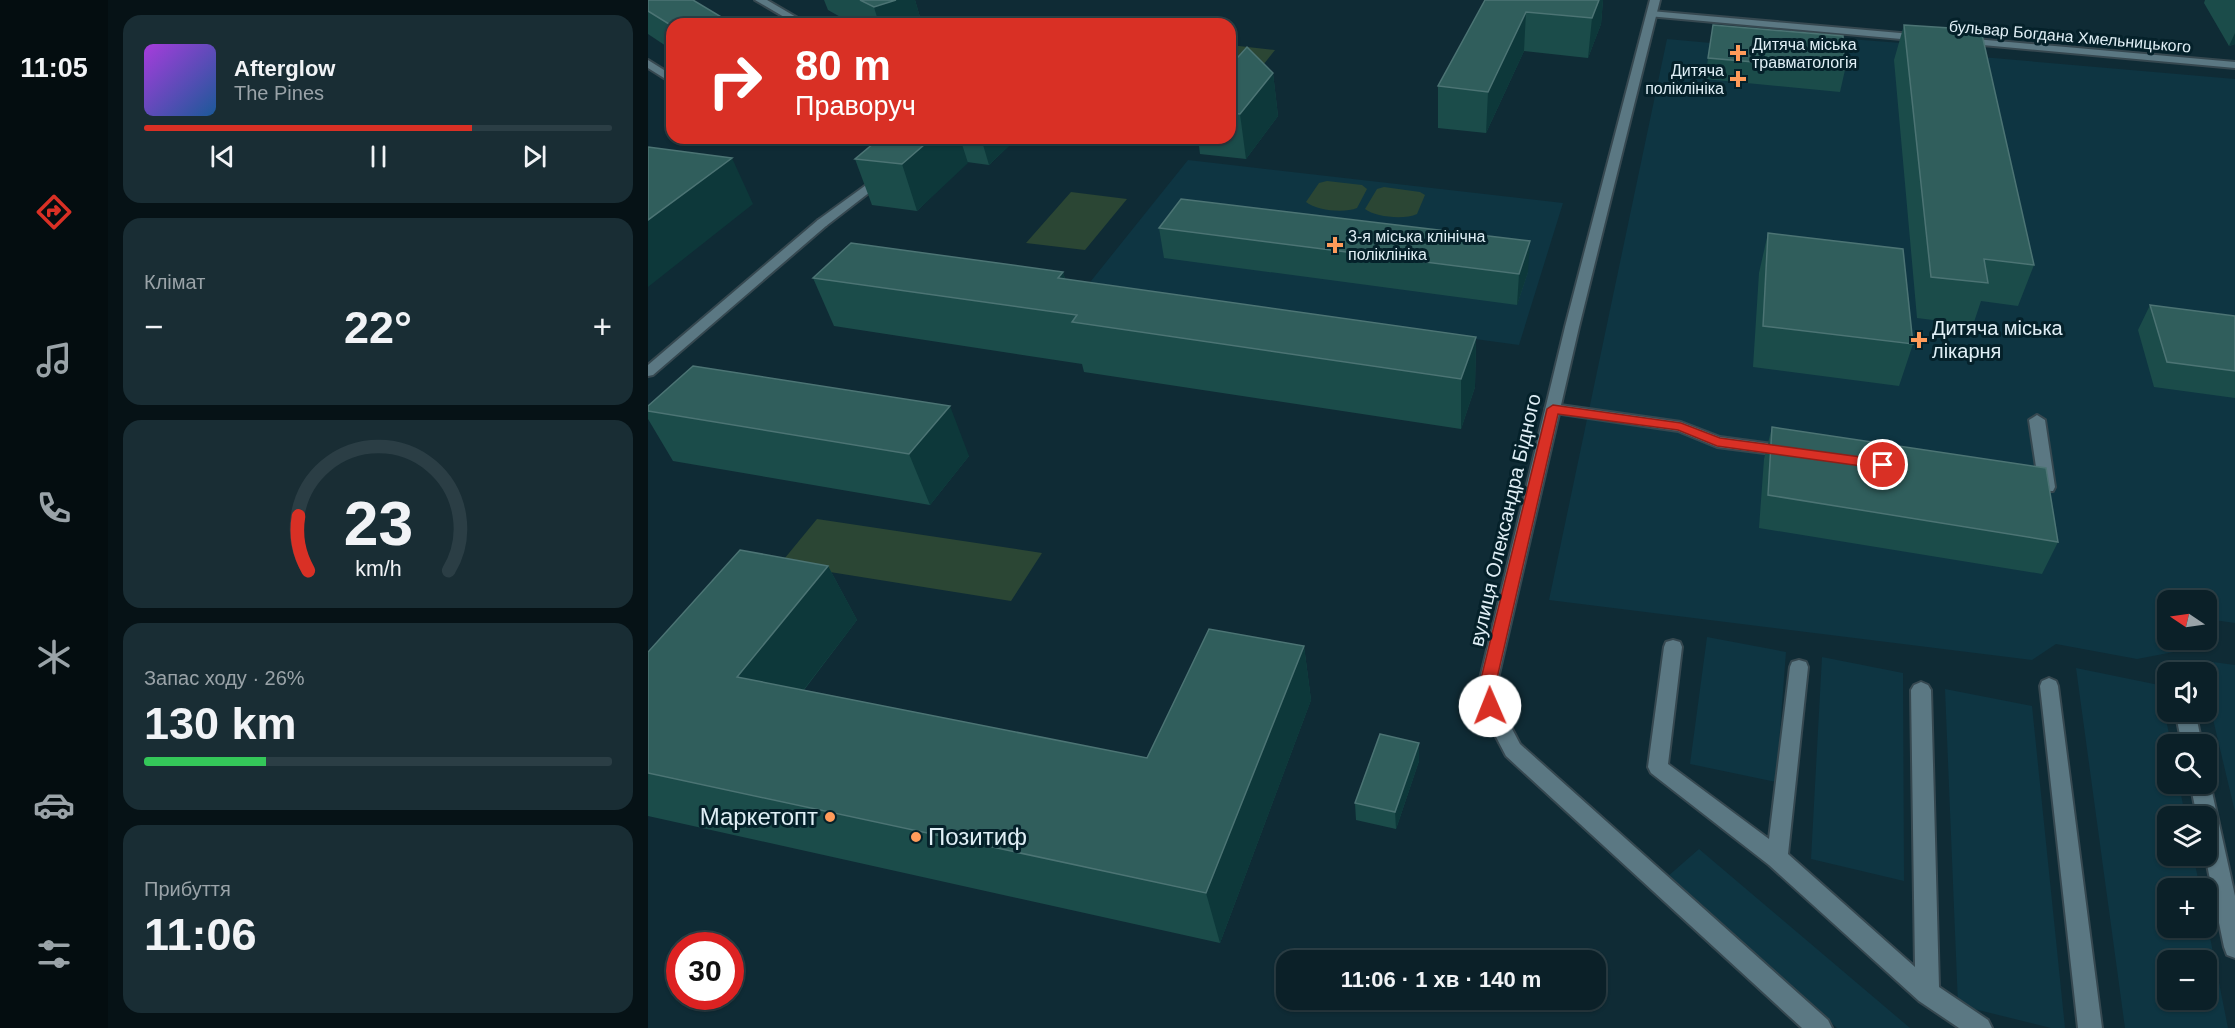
<!DOCTYPE html>
<html lang="uk">
<head>
<meta charset="utf-8">
<style>
  body { margin:0; font-family:Helvetica,sans-serif; background:#192d34; color:#f1f3f6; height:100vh; display:flex; flex-direction:column; font-size:22px; white-space:nowrap }
  * { box-sizing:border-box; margin:0 }
  p { font-size:20px; color:#9aa3a8 }
  .icon { flex:none; width:33px; height:33px; fill:none; stroke:currentColor; stroke-width:2; stroke-linecap:round; stroke-linejoin:round }
  .map { position:relative; flex:1; overflow:hidden }
  .panel { display:flex; flex-direction:column; gap:15px; padding:15px; background:#061216; width:540px }
  .panel>* { flex:none }
  .banner { position:absolute; left:18px; top:18px; width:570px; height:126px; border-radius:18px; box-shadow:0 2px 4px #0004,0 0 0 2px #2b3e45; background:#d93025; color:#fff; overflow:hidden }
  .needle { width:39px; rotate:283deg }
  .fabs { position:absolute; left:1509px; top:590px; display:grid; gap:12px }
  .fabs a { display:grid; place-items:center; width:60px; height:60px; border-radius:12px; background:#0b2028; box-shadow:0 2px 4px #0004,0 0 0 2px #2b3e45; font-size:30px }
  .speed { position:absolute; left:18px; top:932px; display:flex; gap:12px; font-size:30px; font-weight:700; text-align:center }
  .speed>* { display:grid; place-content:center; width:78px; height:78px; border-radius:50%; background:#0b2028; box-shadow:0 2px 4px #0004,0 0 0 2px #2b3e45; line-height:1 }
  .speed .limit { border:9px solid #d22; background:#fff; color:#111 }
  .pin { position:absolute; display:grid; place-items:center; width:51px; height:51px; color:#fff; margin:-26px; border:3px solid #fff; border-radius:50%; box-shadow:0 2px 6px #0007 }
  .me { position:absolute; width:66px; margin:-33px; rotate:359deg; stroke-linejoin:round; filter:drop-shadow(0 0 4px #0008) }
  .turn { display:flex; align-items:center; gap:21px; height:126px; padding:0 30px; font-size:27px }
  .turn .icon { width:78px; height:78px; stroke-width:2.5 }
  .turn b { display:block; font-size:42px; line-height:51px }
  .big { font-size:45px; font-weight:600; line-height:1.1 }
  .panel .tile { flex:1; display:flex; flex-direction:column; justify-content:center; gap:9px; min-width:0; padding:0 21px; border-radius:18px; background:#192d34 }
  .panel .dial { align-items:center; gap:0 }
  .dial svg { height:156px; overflow:visible; fill:none; stroke:#2b3e45; stroke-width:7; stroke-linecap:round; text-anchor:middle }
  .dial text { fill:#f1f3f6; stroke:none }
  .song { display:flex; align-items:center; gap:18px }
  .cover { width:72px; height:72px; border-radius:9px; background:linear-gradient(135deg,hsl(280 70% 55%),hsl(210 70% 35%)) }
  .played { height:6px; border-radius:3px; background:linear-gradient(90deg,#d93025 70%,#2b3e45 70%) }
  .keys { display:flex; justify-content:space-around; direction:ltr }
  .heat { display:flex; justify-content:space-between; align-items:center; font-size:33px; direction:ltr }
  .charge { height:9px; border-radius:4px; background:linear-gradient(90deg,#34c759 26%,#2b3e45 0) }
  .trip { position:absolute; left:628px; top:950px; width:330px; height:60px; border-radius:18px; background:#0b2028; box-shadow:0 2px 4px #0004,0 0 0 2px #2b3e45; font-weight:600; line-height:60px; text-align:center }
  main { display:flex; flex:1; min-height:0 }
  .tab-bar { display:flex; flex-direction:column; width:108px; justify-content:space-around; align-items:center; background:#040d10; color:#9aa3a8 }
  .tab-bar .icon { width:42px; height:42px }
  .tab-bar .active { color:#d93025 }
  .tab-bar b { font-size:27px; color:#f1f3f6 }
  .map>svg:first-child { display:block }
  .built { fill:#0e3542; fill-rule:evenodd }
  .green { fill:#2b4634 }
  .lines { fill:none; stroke-linecap:round; stroke-linejoin:round }
  .service-casing { stroke:#364850; stroke-width:4 }
  .pedestrian-casing { stroke:#364850; stroke-width:4 }
  .minor-casing { stroke:#364850; stroke-width:4 }
  .service { fill:#5b7883; fill-rule:evenodd }
  .pedestrian { fill:#5b7883; fill-rule:evenodd }
  .minor { fill:#5b7883; fill-rule:evenodd }
  .wall { fill:#1b4c4a }
  .shaded-wall { fill:#0d383a }
  .building { fill:#305e5c; stroke:#4c7474; stroke-width:1.5 }
  .route { fill:#d93025; stroke:#8d1f18; stroke-width:1.5 }
  .poi-dot { fill:#ff9b5a; stroke:#05212a; stroke-width:2 }
  .labels { text-anchor:middle; stroke-width:6; stroke-linejoin:round; paint-order:stroke }
  .far-street-label { font-size:16px; fill:#e0eff6; stroke:#05212a }
  .far-poi-label { font-size:16px; fill:#e0eff6; stroke:#05212a; text-anchor:start }
  .poi-label { font-size:20px; fill:#e0eff6; stroke:#05212a; text-anchor:start }
  .street-label { font-size:20px; fill:#e0eff6; stroke:#05212a }
  .near-poi-label { font-size:24px; fill:#e0eff6; stroke:#05212a; text-anchor:end }
</style>
</head>
<body>
<main>
<nav class="tab-bar">
<b>11:05</b>
<svg class="icon active" aria-label="directions" viewBox="0 0 24 24"><path d="M12 3l9 9-9 9-9-9zM9 14v-3h6M13 9l2 2-2 2"/></svg>
<svg class="icon" aria-label="music" viewBox="0 0 24 24"><path d="M9 18V5l10-2v13"/><circle cx="6" cy="18" r="3"/><circle cx="16" cy="16" r="3"/></svg>
<svg class="icon" aria-label="phone" viewBox="0 0 24 24"><path d="M5 4h4l2 5-3 2q2 4 5 5l2-3 5 2v4C11 20 4 13 5 4z"/></svg>
<svg class="icon" aria-label="climate" viewBox="0 0 24 24"><path d="M12 3v18M4 7l16 10M4 17L20 7"/></svg>
<svg class="icon" aria-label="car" viewBox="0 0 24 24"><path d="M5 17H2v-5l4-1 3-4h7l3 4 3 1v5h-3M9 17h6M6 11h13"/><circle cx="7" cy="17" r="2"/><circle cx="17" cy="17" r="2"/></svg>
<svg class="icon" aria-label="filters" viewBox="0 0 24 24"><path d="M4 7h16M4 17h16"/><circle cx="9" cy="7" r="2"/><circle cx="15" cy="17" r="2"/></svg>
</nav>
<section class="panel">
<div class="tile">
<div class="song"><i class="cover"></i><div><b>Afterglow</b><p>The Pines</p></div></div>
<div class="played"></div>
<div class="keys"><svg class="icon" aria-label="previous" viewBox="0 0 24 24"><path d="M18 5L8 12l10 7zM5 5v14"/></svg><svg class="icon" aria-label="pause" viewBox="0 0 24 24"><path d="M8 5v14M16 5v14"/></svg><svg class="icon" aria-label="next" viewBox="0 0 24 24"><path d="M6 5l10 7-10 7zM19 5v14"/></svg></div>
</div>
<div class="tile"><p>Клімат</p>
<div class="heat"><a>−</a><b class="big">22°</b><a>+</a></div>
</div>
<div class="tile dial"><svg viewBox="0 0 100 80">
<path d="M14 69A42 42 0 1 1 86 69"/>
<path d="M14 69A42 42 0 0 1 9 41" stroke="#d93025"/>
<text x="50" y="56" font-size="32" font-weight="700">23</text>
<text x="50" y="72" font-size="11">km/h</text>
</svg></div>
<div class="tile"><p>Запас ходу · 26%</p><b class="big">130 km</b><div class="charge"></div></div>
<div class="tile"><p>Прибуття</p><b class="big">11:06</b></div>
</section>
<div class="map">
<svg width="1587" height="1028" viewBox="0 0 1587 1028">
  <rect width="100%" height="100%" fill="#0f2b35"/>
  <!-- built -->
  <path class="built" d="M 1019,39 L 1194,55 L 1201,39 L 1320,48 L 1322,56 L 1587,79 L 1587,623 L 1559,619 L 1558,600 L 1520,600 L 1520,639 L 1533,639 L 1536,650 L 1489,659 L 1408,644 L 1384,660 L 901,600 Z
    M 540,160 L 915,203 L 871,345 L 439,286 Z
    M 1059,637 L 1138,652 L 1128,782 L 1042,764 Z
    M 1174,657 L 1255,673 L 1256,881 L 1163,859 Z
    M 1550,660 L 1587,665 L 1587,812 L 1559,694 L 1558,672 L 1553,672 Z
    M 1428,668 L 1511,685 L 1523,744 L 1520,744 L 1520,783 L 1531,783 L 1537,816 L 1520,816 L 1520,855 L 1545,855 L 1552,888 L 1520,888 L 1520,927 L 1558,927 L 1559,922 L 1580,1028 L 1477,1028 ZM 1520,960 L 1558,960 L 1558,999 L 1520,999 Z
    M 1297,689 L 1384,706 L 1417,1028 L 1403,1028 L 1310,1005 Z
    M 1051,849 L 1262,1028 L 1189,1028 L 1019,877 Z"/>
  <!-- green -->
  <path class="green" d="M 582,45 L 627,50 L 608,74 L 582,71 Z
    M 679,181 L 714,185 L 719,189 L 709,208 C 697,213 669,211 658,202 L 671,183 Z
    M 736,187 L 772,192 L 777,195 L 769,214 C 756,220 727,217 717,209 L 729,189 Z
    M 423,192 L 479,199 L 437,250 L 378,243 Z
    M 169,519 L 394,553 L 363,601 L 132,564 Z"/>
  <g class="lines">
    <defs>
      <path id="service" d="M 107,0 L 119,0 L 160,24 L 148,24 Z
        M 0,60 L 24,75 L 24,83 L 0,68 Z
        M 236,172 L 242,176 L 240,178 L 178,226 L 170,226 L 168,223 L 170,220 Z
        M 905,404 L 1033,422 L 1072,437 L 1139,446 L 1147,451 L 1139,456 L 1069,447 L 1030,431 L 900,412 L 897,409 Z
        M 1389,415 L 1397,420 L 1407,487 L 1405,491 L 1393,491 L 1391,487 L 1381,420 Z
        M 1025,640 L 1032,642 L 1034,647 L 1020,764 L 1121,839 L 1142,667 L 1144,662 L 1151,660 L 1158,662 L 1160,667 L 1140,854 L 1267,967 L 1263,690 L 1266,685 L 1273,682 L 1280,685 L 1283,690 L 1291,987 L 1340,1020 L 1344,1028 L 1311,1028 L 1271,1001 L 1121,865 L 1003,773 L 1000,767 L 1016,647 L 1018,642 Z
        M 1529,664 L 1536,666 L 1538,672 L 1520,672 L 1522,666 Z
        M 1401,678 L 1408,681 L 1410,686 L 1454,1028 L 1430,1028 L 1392,686 L 1394,681 Z
        M 1527,711 L 1547,711 L 1554,744 L 1534,744 Z
        M 1558,777 L 1562,783 L 1587,896 L 1587,958 L 1579,955 L 1576,947 L 1557,855 L 1558,855 L 1558,816 L 1549,816 L 1542,783 L 1558,783 Z"/>
      <path id="pedestrian" d="M 1003,11 L 1275,35 L 1280,38 L 1275,41 L 1000,16 L 1000,12 Z
        M 1316,38 L 1587,62 L 1587,68 L 1313,43 L 1311,41 Z"/>
      <path id="minor" d="M 1002,0 L 1012,0 L 931,327 L 848,687 L 852,706 L 872,744 L 1180,1020 L 1184,1028 L 1154,1028 L 858,756 L 832,706 L 830,687 L 917,327 Z
        M 174,219 L 178,220 L 180,223 L 178,226 L 5,375 L 0,376 L 0,365 L 170,220 Z"/>
    </defs>
    <!-- service casing -->
    <use href="#service" class="service-casing"/>
    <!-- pedestrian casing -->
    <use href="#pedestrian" class="pedestrian-casing"/>
    <!-- minor casing -->
    <use href="#minor" class="minor-casing"/>
    <!-- service -->
    <use href="#service" class="service"/>
    <!-- pedestrian -->
    <use href="#pedestrian" class="pedestrian"/>
    <!-- minor -->
    <use href="#minor" class="minor"/>
  </g>
  <!-- wall -->
  <path class="wall" d="M 0,0 L 24,24 L 24,50 L 0,34 Z
    M 176,0 L 267,0 L 274,24 L 205,24 L 180,10 Z
    M 837,0 L 955,0 L 953,24 L 940,58 L 876,51 L 838,133 L 790,128 L 790,86 Z
    M 1557,0 L 1587,0 L 1587,44 L 1581,46 L 1556,3 Z
    M 1065,25 L 1197,70 L 1192,92 L 1057,79 Z
    M 1256,25 L 1386,265 L 1370,306 L 1333,301 L 1325,325 L 1269,318 L 1246,60 Z
    M 582,66 L 625,73 L 630,116 L 598,159 L 552,154 L 550,138 L 582,138 Z
    M 232,138 L 369,138 L 341,165 L 319,162 L 269,211 L 224,205 L 207,159 Z
    M 511,228 L 880,272 L 869,305 L 516,258 Z
    M 1120,233 L 1265,344 L 1251,386 L 1105,367 L 1111,273 Z
    M 415,272 L 417,279 L 828,337 L 827,387 L 813,429 L 436,372 L 434,364 L 186,326 L 165,278 Z
    M 1502,305 L 1587,316 L 1587,398 L 1506,387 L 1490,330 Z
    M 0,406 L 321,456 L 282,505 L 25,461 L 0,419 Z
    M 1124,427 L 1410,542 L 1394,574 L 1111,528 L 1116,459 Z
    M 180,566 L 209,620 L 156,690 L 499,758 L 656,646 L 663,700 L 572,943 L 0,816 L 0,652 Z
    M 771,743 L 771,761 L 748,829 L 708,820 L 707,803 Z"/>
  <!-- shaded-wall -->
  <path class="shaded-wall" d="M 248,0 L 267,0 L 274,24 L 231,24 L 226,7 Z
    M 951,0 L 955,0 L 953,24 L 940,58 L 944,18 Z
    M 878,12 L 876,51 L 838,133 L 840,92 Z
    M 1587,33 L 1587,44 L 1581,46 Z
    M 625,73 L 630,116 L 598,159 L 592,114 Z
    M 284,138 L 312,138 L 320,163 L 269,211 L 254,164 Z
    M 333,138 L 369,138 L 341,165 Z
    M 84,158 L 105,204 L 0,287 L 0,220 Z
    M 882,241 L 880,272 L 869,305 L 871,274 Z
    M 415,272 L 426,315 L 410,278 Z
    M 828,337 L 827,387 L 813,429 L 813,379 Z
    M 302,406 L 321,456 L 282,505 L 261,454 Z
    M 180,566 L 209,620 L 124,731 L 89,677 Z
    M 656,646 L 663,700 L 572,943 L 558,893 Z
    M 771,743 L 771,761 L 748,829 L 747,812 Z"/>
  <!-- building -->
  <path class="building" d="M 0,0 L 45,0 L 85,24 L 24,24 L 24,26 L 0,11 Z
    M 212,0 L 248,0 L 226,7 Z
    M 837,0 L 951,0 L 944,18 L 878,12 L 840,92 L 790,86 Z
    M 1065,25 L 1195,36 L 1197,70 L 1060,58 Z
    M 1256,25 L 1333,30 L 1386,265 L 1336,259 L 1340,283 L 1283,277 Z
    M 599,47 L 625,73 L 592,114 L 582,113 L 582,66 Z
    M 232,138 L 284,138 L 254,164 L 207,159 Z
    M 0,147 L 84,158 L 0,220 Z
    M 533,199 L 882,241 L 871,274 L 511,228 Z
    M 1120,233 L 1255,249 L 1265,344 L 1115,326 Z
    M 203,243 L 415,272 L 410,278 L 828,337 L 813,379 L 424,322 L 429,315 L 165,278 Z
    M 1502,305 L 1587,316 L 1587,371 L 1519,362 Z
    M 45,366 L 302,406 L 261,454 L 0,411 L 0,406 Z
    M 1124,427 L 1398,468 L 1410,542 L 1120,495 Z
    M 92,550 L 180,566 L 89,677 L 499,758 L 561,629 L 656,646 L 558,893 L 0,773 L 0,652 Z
    M 732,734 L 771,743 L 747,812 L 707,803 Z"/>
  <!-- route -->
  <path class="route" d="M 905,405 L 1033,423 L 1072,438 L 1235,460 L 1242,465 L 1235,469 L 1069,446 L 1030,430 L 910,414 L 847,687 L 850,706 L 848,710 L 842,712 L 837,710 L 831,687 L 899,409 Z"/>
  <!-- markers -->
  <g class="poi-dot">
    <path d="M1087 44h6v6h6v6h-6v6h-6v-6h-6v-6h6z"/>
    <path d="M1087 70h6v6h6v6h-6v6h-6v-6h-6v-6h6z"/>
    <path d="M684 236h6v6h6v6h-6v6h-6v-6h-6v-6h6z"/>
    <path d="M1268 331h6v6h6v6h-6v6h-6v-6h-6v-6h6z"/>
    <circle cx="182" cy="817" r="6"/>
    <circle cx="268" cy="837" r="6"/>
  </g>
  <g class="labels">
    <!-- far-street labels -->
    <g class="far-street-label">
      <text transform="translate(1422 36) rotate(5)" y="6">бульвар Богдана Хмельницького</text>
    </g>
    <!-- far-poi labels -->
    <g class="far-poi-label">
      <text x="1104" y="50">Дитяча міська<tspan x="1104" dy="18">травматологія</tspan></text>
      <text x="1076" y="76" text-anchor="end">Дитяча<tspan x="1076" dy="18">поліклініка</tspan></text>
      <text x="700" y="242">3-я міська клінічна<tspan x="700" dy="18">поліклініка</tspan></text>
    </g>
    <!-- poi labels -->
    <g class="poi-label">
      <text x="1284" y="335">Дитяча міська<tspan x="1284" dy="23">лікарня</tspan></text>
    </g>
    <!-- street labels -->
    <g class="street-label">
      <text transform="translate(857 520) rotate(-77)" y="7">вулиця Олександра Бідного</text>
    </g>
    <!-- near-poi labels -->
    <g class="near-poi-label">
      <text x="170" y="825">Маркетопт</text>
      <text x="280" y="845" text-anchor="start">Позитиф</text>
    </g>
  </g>
</svg>
<div class="fabs">
<a><svg class="needle" viewBox="-14 -14 28 28"><path d="M0-13l5 13h-10z" fill="#e53935"/><path d="M0 13l5-13h-10z" fill="#9aa3a8"/></svg></a>
<a><svg class="icon" aria-label="sound" viewBox="0 0 24 24"><path d="M4 9h4l5-4v14l-5-4H4zM17 9q2 3 0 6"/></svg></a>
<a><svg class="icon" aria-label="search" viewBox="0 0 24 24"><circle cx="10" cy="10" r="6"/><path d="M15 15l6 6"/></svg></a>
<a><svg class="icon" aria-label="layers" viewBox="0 0 24 24"><path d="M12 4l9 5-9 5-9-5zM3 14l9 5 9-5"/></svg></a>
<a>+</a>
<a>−</a>
</div>
<div class="speed"><div class="limit">30</div></div>
<div class="pin" style="left:1235px;top:465px;background:#d93025"><svg class="icon" aria-label="arrive" viewBox="0 0 24 24"><path d="M6 21V4h12l-3 4 3 4H6"/></svg></div>
<svg class="me" style="left:842px;top:706px" viewBox="-20 -20 40 40"><circle r="19" fill="#fff"/><path d="M0-13L10 11 0 6-10 11z" fill="#d93025"/></svg>
<div class="trip">11:06 · 1 хв · 140 m</div>
<div class="banner">
<div class="turn"><svg class="icon" aria-label="right" viewBox="0 0 24 24"><path d="M7 20v-9h11M14 6l5 5-5 5"/></svg><div><b>80 m</b>Праворуч</div></div>
</div>
</div>
</main>
</body>
</html>
